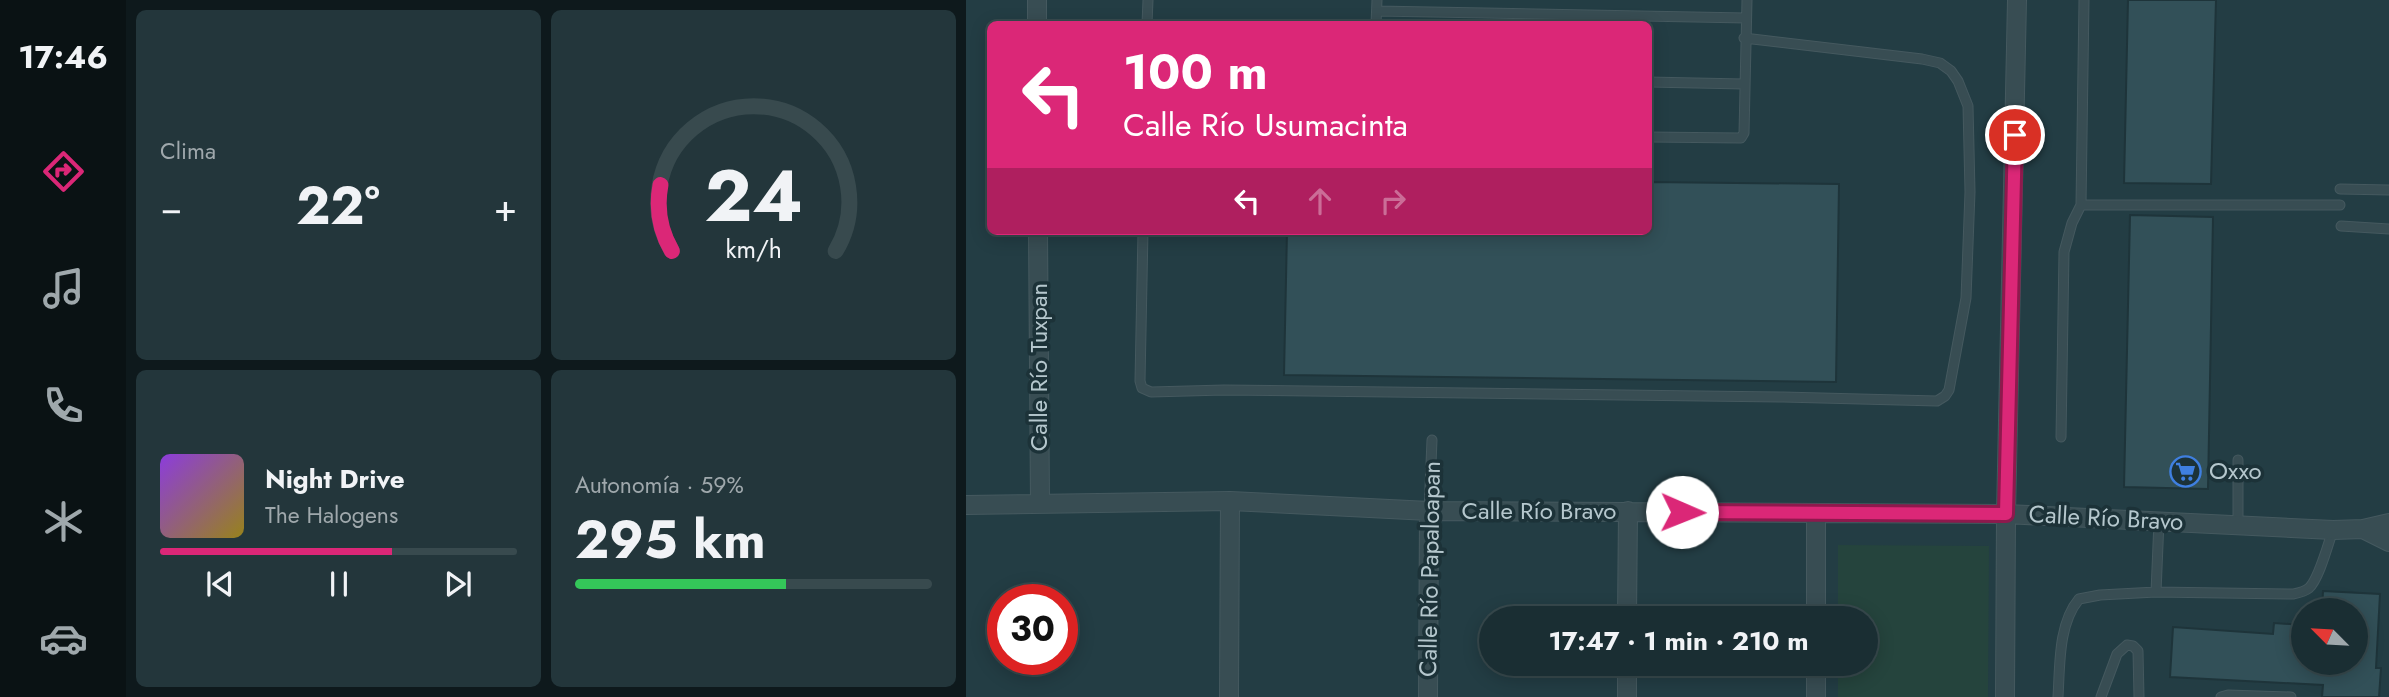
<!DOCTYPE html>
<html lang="es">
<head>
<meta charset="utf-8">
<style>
  body { margin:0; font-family:Jost,sans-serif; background:#23363b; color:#f1f3f6; height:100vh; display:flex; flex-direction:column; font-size:26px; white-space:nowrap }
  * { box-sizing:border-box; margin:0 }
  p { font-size:23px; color:#9fa8ac }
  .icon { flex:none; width:38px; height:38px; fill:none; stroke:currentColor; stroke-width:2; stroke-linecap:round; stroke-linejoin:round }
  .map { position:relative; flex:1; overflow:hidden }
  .panel { display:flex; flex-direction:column; gap:10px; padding:10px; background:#0e191c; width:840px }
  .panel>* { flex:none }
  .top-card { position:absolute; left:21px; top:21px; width:665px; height:214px; border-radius:10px; box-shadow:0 4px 18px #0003,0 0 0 2px #384a4e; background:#db2777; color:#fff; overflow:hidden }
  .needle { width:46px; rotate:294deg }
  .buttons { position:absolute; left:1325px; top:598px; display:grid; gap:14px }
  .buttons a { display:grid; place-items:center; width:77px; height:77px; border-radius:50%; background:#1a2e33; box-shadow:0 4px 18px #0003,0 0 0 2px #384a4e; font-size:35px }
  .speed { position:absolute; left:21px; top:584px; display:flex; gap:14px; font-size:35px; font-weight:700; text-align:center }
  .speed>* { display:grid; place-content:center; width:91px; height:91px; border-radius:50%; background:#1a2e33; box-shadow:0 4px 18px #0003,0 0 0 2px #384a4e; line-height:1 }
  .speed .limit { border:10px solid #d22; background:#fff; color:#111 }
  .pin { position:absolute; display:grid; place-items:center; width:60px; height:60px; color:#fff; margin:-30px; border:4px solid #fff; border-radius:50%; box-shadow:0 2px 7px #0007 }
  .me { position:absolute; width:77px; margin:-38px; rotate:91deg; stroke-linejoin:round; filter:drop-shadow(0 0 5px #0008) }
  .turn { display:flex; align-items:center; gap:24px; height:147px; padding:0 21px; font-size:32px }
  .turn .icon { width:91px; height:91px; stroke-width:2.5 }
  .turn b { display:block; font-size:49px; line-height:60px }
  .lanes { display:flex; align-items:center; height:66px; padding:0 21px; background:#0003; justify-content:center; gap:35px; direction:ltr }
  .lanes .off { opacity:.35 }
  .big { font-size:52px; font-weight:700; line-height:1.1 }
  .panel .widget { flex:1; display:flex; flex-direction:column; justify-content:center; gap:10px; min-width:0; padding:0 24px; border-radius:10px; background:#23363b }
  .panel .dial { align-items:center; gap:0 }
  .dial svg { height:182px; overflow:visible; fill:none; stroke:#384a4e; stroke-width:7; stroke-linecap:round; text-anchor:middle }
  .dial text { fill:#f1f3f6; stroke:none }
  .song { display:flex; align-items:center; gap:21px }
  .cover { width:84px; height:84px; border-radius:10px; background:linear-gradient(135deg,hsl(270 70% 55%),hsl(50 70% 35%)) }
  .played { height:7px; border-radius:4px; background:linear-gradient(90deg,#db2777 65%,#384a4e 65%) }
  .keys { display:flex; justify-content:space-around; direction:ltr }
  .heat { display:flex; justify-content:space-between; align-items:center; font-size:38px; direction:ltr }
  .charge { height:10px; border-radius:5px; background:linear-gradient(90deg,#34c759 59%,#384a4e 0) }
  .panel .tiles { flex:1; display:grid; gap:10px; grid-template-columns:repeat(2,1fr) }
  .trip { position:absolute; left:513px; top:606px; width:399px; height:70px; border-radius:35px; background:#1a2e33; box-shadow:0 4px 18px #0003,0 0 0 2px #384a4e; font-weight:700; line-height:70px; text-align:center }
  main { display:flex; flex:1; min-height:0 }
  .tab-bar { display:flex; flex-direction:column; width:126px; justify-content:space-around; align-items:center; background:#0a1214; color:#9fa8ac }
  .tab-bar .icon { width:49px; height:49px }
  .tab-bar .active { color:#db2777 }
  .tab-bar b { font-size:32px; color:#f1f3f6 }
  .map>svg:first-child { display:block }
  .green { fill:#25443d }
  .building { fill:#325058; stroke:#1e343a; stroke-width:2 }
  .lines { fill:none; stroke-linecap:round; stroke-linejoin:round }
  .service-casing { stroke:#45595f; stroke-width:11 }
  .minor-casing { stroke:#45595f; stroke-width:20 }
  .service { stroke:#384d53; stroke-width:9 }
  .minor { stroke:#384d53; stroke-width:18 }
  .route-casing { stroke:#8e194d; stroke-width:18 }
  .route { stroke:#db2777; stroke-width:12 }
  .labels { text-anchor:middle; stroke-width:7; stroke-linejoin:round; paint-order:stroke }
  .street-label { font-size:24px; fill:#b5c7cd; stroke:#1c3238 }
  .poi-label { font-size:24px; fill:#b5c7cd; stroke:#1c3238; text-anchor:start }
</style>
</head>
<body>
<main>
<nav class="tab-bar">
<b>17:46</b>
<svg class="icon active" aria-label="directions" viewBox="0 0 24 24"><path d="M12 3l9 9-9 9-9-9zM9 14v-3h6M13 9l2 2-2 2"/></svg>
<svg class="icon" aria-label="music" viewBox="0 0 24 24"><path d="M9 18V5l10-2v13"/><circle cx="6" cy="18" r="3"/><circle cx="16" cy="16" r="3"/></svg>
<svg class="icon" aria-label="phone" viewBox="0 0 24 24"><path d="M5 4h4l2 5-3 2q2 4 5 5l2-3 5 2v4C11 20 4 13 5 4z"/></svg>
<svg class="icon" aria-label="climate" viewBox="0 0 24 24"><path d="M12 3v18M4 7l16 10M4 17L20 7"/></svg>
<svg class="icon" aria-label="car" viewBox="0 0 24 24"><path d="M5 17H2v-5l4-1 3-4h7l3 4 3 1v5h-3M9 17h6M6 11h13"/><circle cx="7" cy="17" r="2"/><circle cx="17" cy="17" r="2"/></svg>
</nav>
<section class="panel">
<div class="tiles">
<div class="widget"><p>Clima</p>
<div class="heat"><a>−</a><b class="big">22°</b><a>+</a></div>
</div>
<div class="widget dial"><svg viewBox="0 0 100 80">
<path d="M14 69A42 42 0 1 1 86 69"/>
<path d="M14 69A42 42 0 0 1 9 40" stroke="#db2777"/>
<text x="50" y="56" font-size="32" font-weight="700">24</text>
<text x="50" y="72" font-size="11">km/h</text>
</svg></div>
<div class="widget">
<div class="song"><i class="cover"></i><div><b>Night Drive</b><p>The Halogens</p></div></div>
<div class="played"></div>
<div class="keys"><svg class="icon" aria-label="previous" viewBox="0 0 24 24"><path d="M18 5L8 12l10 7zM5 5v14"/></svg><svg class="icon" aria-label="pause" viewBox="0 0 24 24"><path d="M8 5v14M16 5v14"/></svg><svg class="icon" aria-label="next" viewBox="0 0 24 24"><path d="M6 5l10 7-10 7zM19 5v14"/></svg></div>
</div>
<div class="widget"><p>Autonomía · 59%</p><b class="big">295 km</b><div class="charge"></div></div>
</div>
</section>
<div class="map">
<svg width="1423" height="697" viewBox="0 0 1423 697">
  <rect width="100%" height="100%" fill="#233d44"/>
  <!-- green -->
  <path class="green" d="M 872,545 L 1023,546 L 1022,697 L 872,697 L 872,663 L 900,663 L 900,618 L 872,618 Z"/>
  <!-- building -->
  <path class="building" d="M 1162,0 L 1250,0 L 1245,184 L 1158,183 Z
    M 682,182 L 873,184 L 870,382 L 318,375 L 321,231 L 682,231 Z
    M 1164,215 L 1247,217 L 1242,489 L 1158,487 Z
    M 1357,591 L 1414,594 L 1410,668 L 1415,668 L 1413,697 L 1356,697 L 1357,685 L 1204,677 L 1207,627 L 1307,634 L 1308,623 L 1337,625 L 1337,663 L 1390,663 L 1390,611 L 1356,611 Z"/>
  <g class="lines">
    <defs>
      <path id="service" d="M 411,11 L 780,18
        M 181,24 L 182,0
        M 410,24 L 411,0
        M 682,82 L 778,84
        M 682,137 L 775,138 L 778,133 L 781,0
        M 1374,189 L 1423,190
        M 1115,205 L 1374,205
        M 1375,226 L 1423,229
        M 177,231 L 174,381 L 176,388 L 185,392 L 258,390 L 817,397 L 971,401 L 979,396 L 983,390 L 1000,298 L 1004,192 L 1002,106 L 992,81 L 985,71 L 974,63 L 956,59 L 778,38
        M 1095,437 L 1098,252 L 1106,223 L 1115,205 L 1118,0
        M 463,511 L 466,440
        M 1193,521 L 1190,592 L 1327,594 C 1332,593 1338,592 1343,588 C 1353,579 1362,544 1367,530
        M 1272,525 L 1272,460
        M 1092,697 C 1094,666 1092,624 1113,599 L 1134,595 L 1190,592
        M 1135,697 L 1151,654 L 1161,645 L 1167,646 L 1172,651 L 1173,697
        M 1255,697 L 1262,695 L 1325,697"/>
      <path id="minor" d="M 71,0 L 71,24
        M 72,231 L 74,503
        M 0,505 L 264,501 L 463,511 L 1040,514 L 1367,530 L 1397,529 L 1423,523
        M 850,515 L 850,618
        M 1397,529 L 1423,542
        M 661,618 L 662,511
        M 850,663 L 850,697
        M 263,697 L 264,501
        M 462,697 L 463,511
        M 661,697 L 661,663
        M 1039,697 L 1040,514 L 1051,0"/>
    </defs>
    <!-- service casing -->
    <use href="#service" class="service-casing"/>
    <!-- minor casing -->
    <use href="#minor" class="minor-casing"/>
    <!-- service -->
    <use href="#service" class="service"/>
    <!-- minor -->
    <use href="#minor" class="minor"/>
  </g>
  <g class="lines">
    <defs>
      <path id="route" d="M 716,512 L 1040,514 L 1049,135"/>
    </defs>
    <!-- route casing -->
    <use href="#route" class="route-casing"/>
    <!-- route -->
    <use href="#route" class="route"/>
  </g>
  <!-- icons -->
  <defs>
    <symbol id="supermarket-ring" viewBox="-11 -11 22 22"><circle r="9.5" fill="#1c3238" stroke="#3f7fe0" stroke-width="1.5"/><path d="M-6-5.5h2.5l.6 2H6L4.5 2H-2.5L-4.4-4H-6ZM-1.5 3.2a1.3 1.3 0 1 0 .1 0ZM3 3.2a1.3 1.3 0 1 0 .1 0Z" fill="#3f7fe0"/></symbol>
  </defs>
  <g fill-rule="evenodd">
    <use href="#supermarket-ring" x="1202" y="454" width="35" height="35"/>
  </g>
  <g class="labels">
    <!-- street labels -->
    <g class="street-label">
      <text transform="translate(73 367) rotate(-90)" y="8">Calle Río Tuxpan</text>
      <text x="573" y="519">Calle Río Bravo</text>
      <text transform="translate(1140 518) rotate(3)" y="8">Calle Río Bravo</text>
      <text transform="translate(464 569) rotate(-89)" y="8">Calle Río Papaloapan</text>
    </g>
    <!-- poi labels -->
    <g class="poi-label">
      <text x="1243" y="479">Oxxo</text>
    </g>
  </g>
</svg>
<div class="buttons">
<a><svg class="needle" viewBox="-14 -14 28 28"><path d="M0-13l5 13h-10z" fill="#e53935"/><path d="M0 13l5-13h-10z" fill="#9fa8ac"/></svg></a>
</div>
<div class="speed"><div class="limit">30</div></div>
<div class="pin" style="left:1049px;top:135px;background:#d93025"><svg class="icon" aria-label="arrive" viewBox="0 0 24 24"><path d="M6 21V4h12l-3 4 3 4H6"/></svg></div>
<svg class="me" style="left:716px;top:512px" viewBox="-20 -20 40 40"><circle r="19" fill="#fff"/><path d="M0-13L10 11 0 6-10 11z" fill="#db2777"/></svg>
<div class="trip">17:47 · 1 min · 210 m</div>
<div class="top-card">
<div class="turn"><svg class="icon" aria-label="left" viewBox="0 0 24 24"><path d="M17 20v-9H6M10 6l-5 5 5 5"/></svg><div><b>100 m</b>Calle Río Usumacinta</div></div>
<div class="lanes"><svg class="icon" aria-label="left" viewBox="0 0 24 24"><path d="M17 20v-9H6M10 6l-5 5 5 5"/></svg><svg class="icon off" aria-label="ahead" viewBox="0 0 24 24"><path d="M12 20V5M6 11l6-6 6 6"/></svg><svg class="icon off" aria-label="right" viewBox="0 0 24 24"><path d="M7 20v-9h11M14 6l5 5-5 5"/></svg></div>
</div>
</div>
</main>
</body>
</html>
